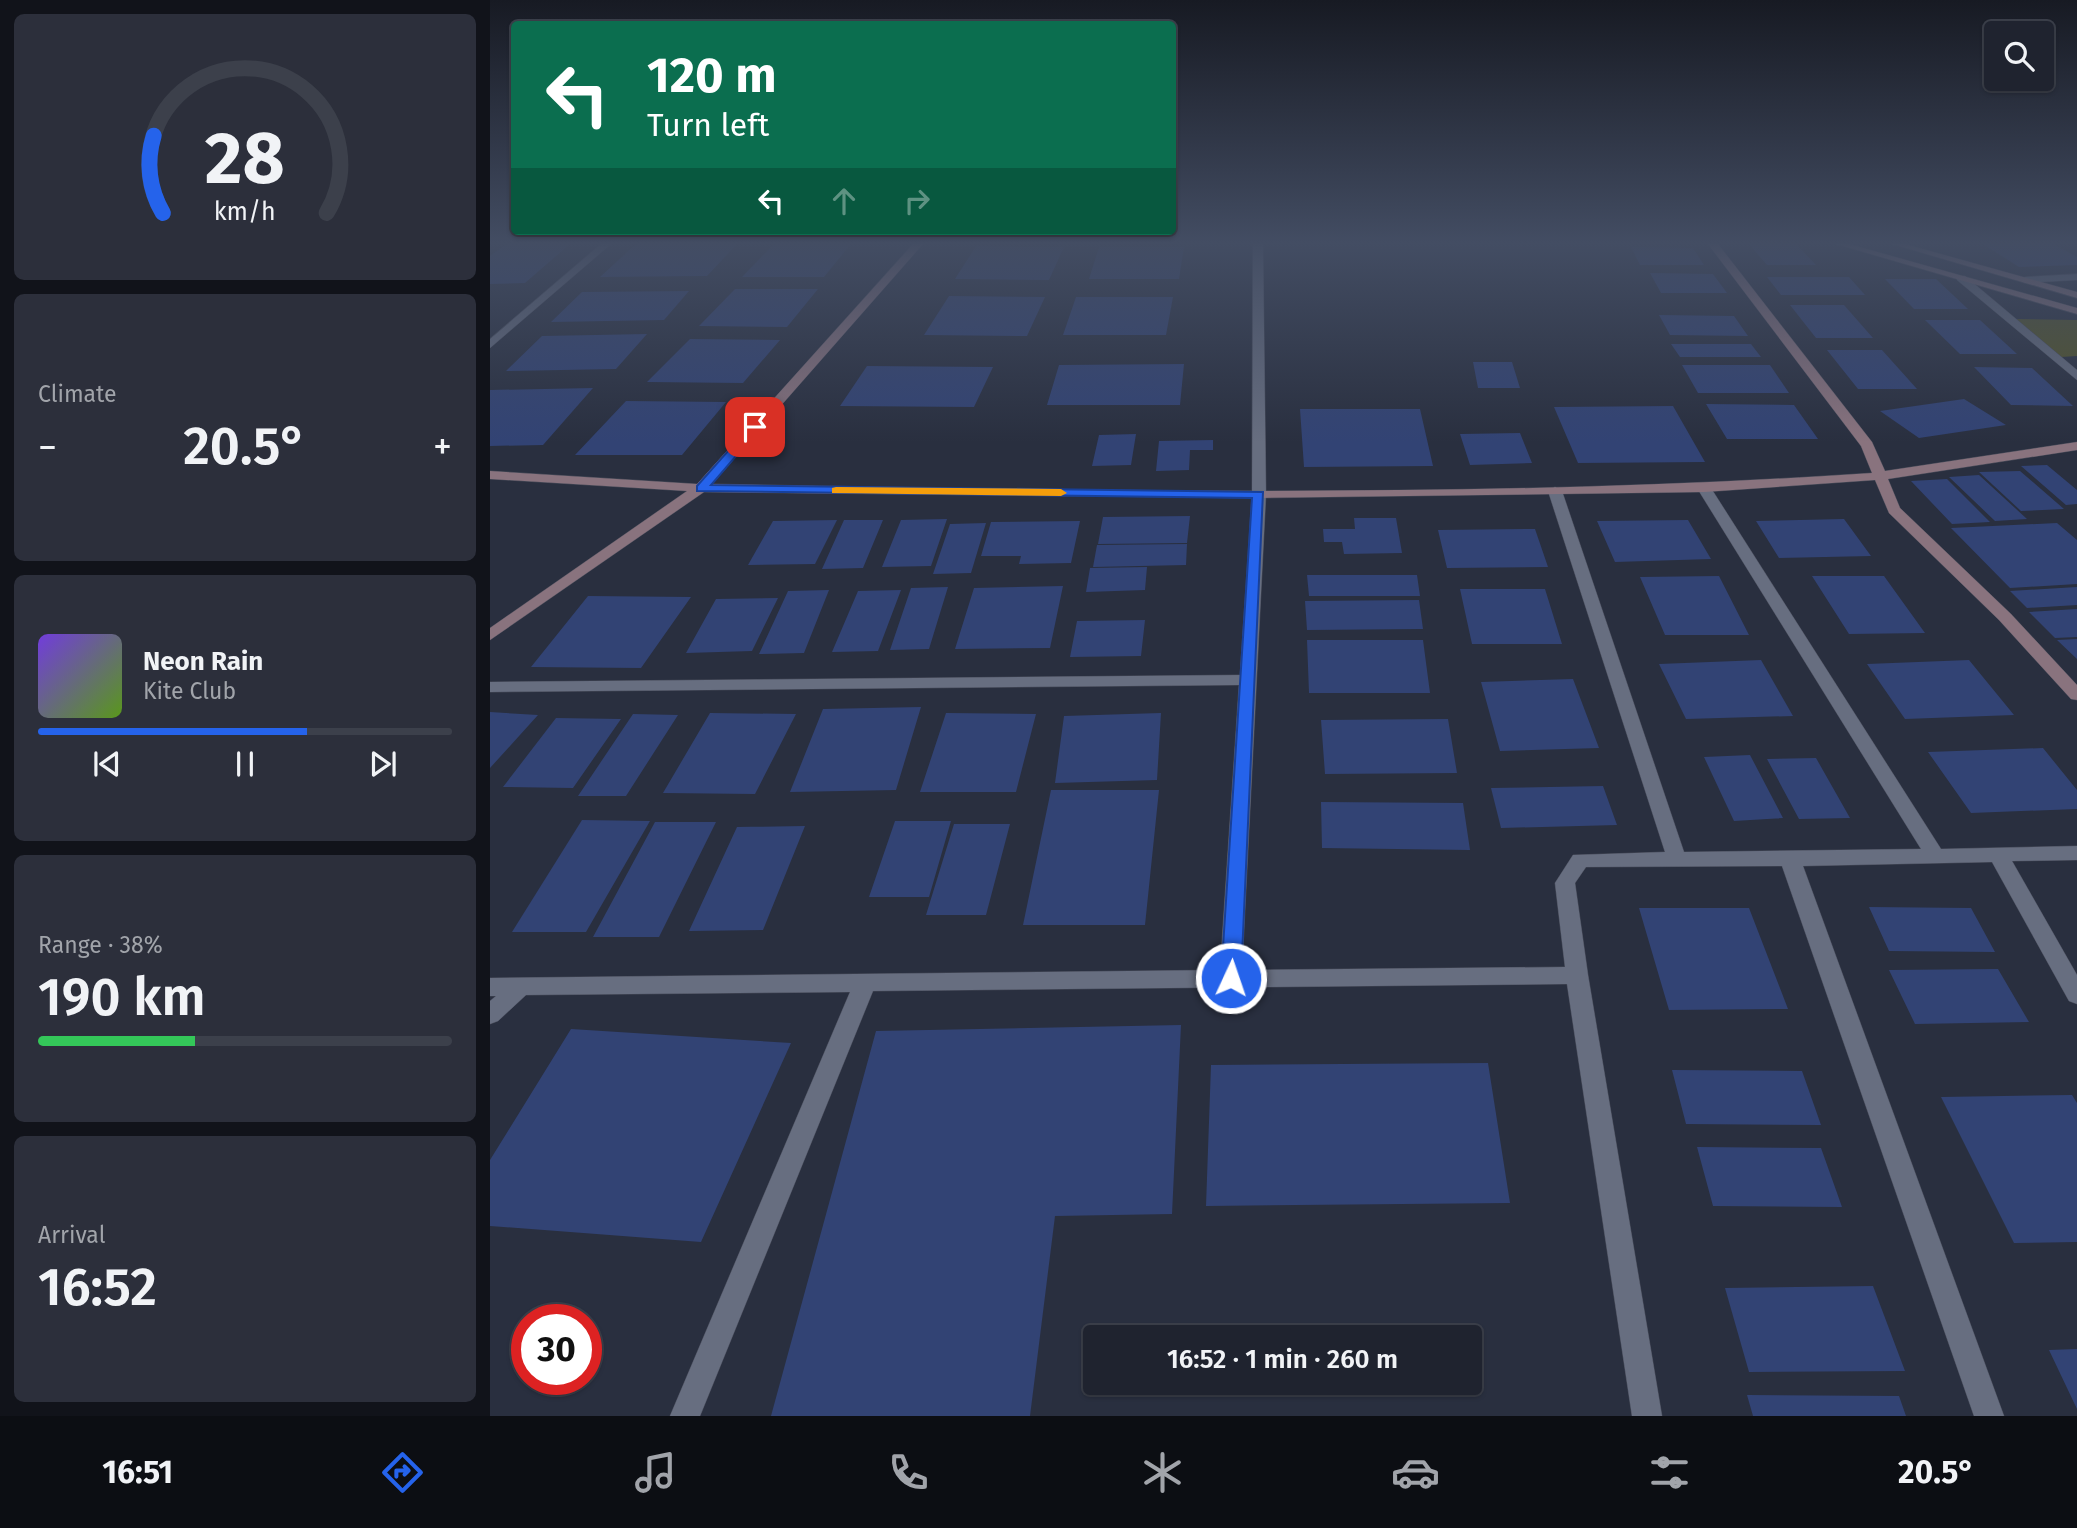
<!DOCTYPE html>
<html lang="en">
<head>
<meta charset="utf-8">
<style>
  body { margin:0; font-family:"Fira Sans",sans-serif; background:#2c2f3b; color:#f1f3f6; height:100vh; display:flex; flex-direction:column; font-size:26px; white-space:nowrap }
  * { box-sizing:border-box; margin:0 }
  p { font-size:23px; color:#a1a4aa }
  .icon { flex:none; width:38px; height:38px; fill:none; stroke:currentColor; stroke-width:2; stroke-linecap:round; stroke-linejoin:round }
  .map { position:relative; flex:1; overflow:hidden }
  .details { display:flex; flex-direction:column; gap:14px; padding:14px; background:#11131a; width:490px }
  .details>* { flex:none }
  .guide { position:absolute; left:21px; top:21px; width:665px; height:214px; border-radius:7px; box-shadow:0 2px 5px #0004,0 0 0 2px #3c404b; background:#0b6e4f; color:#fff; overflow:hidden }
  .tools { position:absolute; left:1494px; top:21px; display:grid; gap:14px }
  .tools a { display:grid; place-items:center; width:70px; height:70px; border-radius:7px; background:#1f232f; box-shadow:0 2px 5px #0004,0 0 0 2px #3c404b; font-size:35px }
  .speed { position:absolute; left:21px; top:1304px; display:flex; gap:14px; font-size:35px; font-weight:700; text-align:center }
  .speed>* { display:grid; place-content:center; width:91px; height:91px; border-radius:50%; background:#1f232f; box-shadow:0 2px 5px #0004,0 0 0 2px #3c404b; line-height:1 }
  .speed .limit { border:10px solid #d22; background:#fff; color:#111 }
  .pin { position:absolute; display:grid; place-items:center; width:60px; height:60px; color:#fff; margin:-30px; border-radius:14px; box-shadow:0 4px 10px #0006 }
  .me { position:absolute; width:77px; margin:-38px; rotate:3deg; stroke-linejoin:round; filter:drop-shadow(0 0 5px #0008) }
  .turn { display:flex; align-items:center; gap:24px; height:147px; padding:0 21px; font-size:32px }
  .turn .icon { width:91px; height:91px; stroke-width:2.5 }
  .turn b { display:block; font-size:49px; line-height:60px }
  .lanes { display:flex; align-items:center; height:66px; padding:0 21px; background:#0003; justify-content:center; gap:35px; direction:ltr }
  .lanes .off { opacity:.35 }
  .big { font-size:52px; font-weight:600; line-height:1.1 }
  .details .widget { flex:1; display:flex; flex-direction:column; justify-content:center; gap:10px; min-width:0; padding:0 24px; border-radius:10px; background:#2c2f3b }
  .details .dial { align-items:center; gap:0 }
  .dial svg { height:182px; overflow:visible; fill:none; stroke:#3c404b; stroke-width:7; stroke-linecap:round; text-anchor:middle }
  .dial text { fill:#f1f3f6; stroke:none }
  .song { display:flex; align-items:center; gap:21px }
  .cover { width:84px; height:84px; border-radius:10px; background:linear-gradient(135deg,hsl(260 70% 55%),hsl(90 70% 35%)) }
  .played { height:7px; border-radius:4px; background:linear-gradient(90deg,#2563eb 65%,#3c404b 65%) }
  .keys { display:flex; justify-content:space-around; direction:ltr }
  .heat { display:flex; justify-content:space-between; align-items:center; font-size:38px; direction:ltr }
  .charge { height:10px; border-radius:5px; background:linear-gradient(90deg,#34c759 38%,#3c404b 0) }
  .trip { position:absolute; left:593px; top:1325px; width:399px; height:70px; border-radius:7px; background:#1f232f; box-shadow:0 2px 5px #0004,0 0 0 2px #3c404b; font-weight:600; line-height:70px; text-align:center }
  .menu { display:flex; height:112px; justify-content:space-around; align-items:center; background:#0c0e13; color:#a1a4aa }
  .menu .icon { width:49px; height:49px }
  .menu .on { color:#2563eb }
  .menu b { font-size:32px; color:#f1f3f6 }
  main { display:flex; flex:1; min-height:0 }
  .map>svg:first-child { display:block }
  .green { fill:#545525 }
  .building { fill:#324374 }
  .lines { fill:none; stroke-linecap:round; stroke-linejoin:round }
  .street-casing { stroke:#474b59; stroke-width:1 }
  .secondary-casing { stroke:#474b59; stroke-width:1 }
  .street { fill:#676e80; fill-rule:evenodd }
  .secondary { fill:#89737e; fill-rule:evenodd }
  .route { fill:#2563eb; stroke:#184099; stroke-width:2 }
  .slow { fill:#f59e0b }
</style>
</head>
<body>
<main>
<section class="details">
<div class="widget dial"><svg viewBox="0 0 100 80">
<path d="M14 69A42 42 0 1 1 86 69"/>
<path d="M14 69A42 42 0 0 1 10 35" stroke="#2563eb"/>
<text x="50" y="56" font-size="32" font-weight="700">28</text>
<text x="50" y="72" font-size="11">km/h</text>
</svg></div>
<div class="widget"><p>Climate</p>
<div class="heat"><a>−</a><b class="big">20.5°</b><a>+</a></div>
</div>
<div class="widget">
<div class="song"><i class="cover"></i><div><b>Neon Rain</b><p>Kite Club</p></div></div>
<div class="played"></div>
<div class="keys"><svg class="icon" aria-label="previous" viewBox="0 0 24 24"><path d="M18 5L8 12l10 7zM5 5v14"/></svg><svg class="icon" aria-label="pause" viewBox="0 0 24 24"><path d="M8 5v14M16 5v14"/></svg><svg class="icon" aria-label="next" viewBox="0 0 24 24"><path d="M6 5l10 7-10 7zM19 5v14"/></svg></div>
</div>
<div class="widget"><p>Range · 38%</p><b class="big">190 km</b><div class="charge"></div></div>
<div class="widget"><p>Arrival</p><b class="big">16:52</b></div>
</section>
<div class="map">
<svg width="1587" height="1416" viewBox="0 0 1587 1416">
  <rect width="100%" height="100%" fill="#292f3f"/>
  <!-- green -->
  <path class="green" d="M 1525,319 L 1587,320 L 1587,356 L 1571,357 Z"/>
  <!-- building -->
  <path class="building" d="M 16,244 L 80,244 L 35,283 L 0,284 L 0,256 Z
    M 146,244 L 247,244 L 217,276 L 110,277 Z
    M 284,244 L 361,244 L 334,277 L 252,277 Z
    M 1259,244 L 1306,244 L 1326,265 L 1277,265 Z
    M 1493,244 L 1564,244 L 1587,257 L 1587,265 L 1529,267 Z
    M 486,246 L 574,247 L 559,280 L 465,279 Z
    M 609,247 L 694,247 L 689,279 L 599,279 Z
    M 1141,247 L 1203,248 L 1214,265 L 1150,265 Z
    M 1160,273 L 1223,274 L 1237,293 L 1171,293 Z
    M 1277,277 L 1359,277 L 1375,295 L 1291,295 Z
    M 1395,279 L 1446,279 L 1478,309 L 1424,309 Z
    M 245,289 L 328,289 L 297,327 L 209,326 Z
    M 199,291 L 174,320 L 61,322 L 92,292 Z
    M 459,296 L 555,297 L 537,336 L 434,335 Z
    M 586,297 L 683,297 L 676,335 L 573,335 Z
    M 1300,305 L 1354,305 L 1383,338 L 1326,338 Z
    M 1169,315 L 1244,316 L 1258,336 L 1180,335 Z
    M 1435,320 L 1490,320 L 1527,354 L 1470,354 Z
    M 157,334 L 126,369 L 16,371 L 52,336 Z
    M 200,339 L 290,340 L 253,383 L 157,382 Z
    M 1181,344 L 1261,344 L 1271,357 L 1190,357 Z
    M 1337,350 L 1392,350 L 1427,389 L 1368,389 Z
    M 983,362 L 1022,362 L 1030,388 L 988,388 Z
    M 694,364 L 690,405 L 557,405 L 569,365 Z
    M 1192,365 L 1280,365 L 1299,393 L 1208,393 Z
    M 377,366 L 503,367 L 484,407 L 350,406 Z
    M 1484,367 L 1542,368 L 1583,406 L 1521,405 Z
    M 103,388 L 53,445 L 0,446 L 0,390 Z
    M 1474,399 L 1516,425 L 1429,438 L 1390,411 Z
    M 136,401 L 236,402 L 192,455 L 85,455 Z
    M 1216,404 L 1304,405 L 1328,439 L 1237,439 Z
    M 1183,406 L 1215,462 L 1088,463 L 1064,407 Z
    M 810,409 L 930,409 L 943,466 L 814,467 Z
    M 1030,433 L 1042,463 L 980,465 L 970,434 Z
    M 646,434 L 641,465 L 602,466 L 609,435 Z
    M 723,440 L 723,450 L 700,450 L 699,470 L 666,471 L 669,441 Z
    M 1557,465 L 1587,490 L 1587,504 L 1576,505 L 1531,466 Z
    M 1530,471 L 1574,509 L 1531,511 L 1489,472 Z
    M 1489,475 L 1537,519 L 1505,521 L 1459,477 Z
    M 1457,479 L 1500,522 L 1462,524 L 1421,481 Z
    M 700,516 L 697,543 L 608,544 L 613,517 Z
    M 864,518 L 906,518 L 912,553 L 854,554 L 852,542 L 834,542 L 833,529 L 865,529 Z
    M 457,519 L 441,566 L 392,567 L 411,520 Z
    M 1354,519 L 1381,556 L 1289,558 L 1266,521 Z
    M 347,520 L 325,564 L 258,565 L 283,521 Z
    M 354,520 L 393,520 L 373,568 L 332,569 Z
    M 1198,520 L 1221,559 L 1125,562 L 1107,521 Z
    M 590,521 L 581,563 L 529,564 L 531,556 L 491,556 L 501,522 Z
    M 496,523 L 481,573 L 443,574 L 460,524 Z
    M 1567,523 L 1587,540 L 1587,584 L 1520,588 L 1461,528 Z
    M 1045,529 L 1058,567 L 957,568 L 948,530 Z
    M 697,544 L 696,565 L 603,567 L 607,545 Z
    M 657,567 L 655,590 L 596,592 L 600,568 Z
    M 817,575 L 927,575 L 930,596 L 819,596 Z
    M 1229,576 L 1259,635 L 1175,635 L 1150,577 Z
    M 1322,576 L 1394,576 L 1435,633 L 1359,634 Z
    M 573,586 L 560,648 L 465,649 L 484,588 Z
    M 458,587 L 439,649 L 400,650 L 421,588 Z
    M 1587,587 L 1587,605 L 1537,608 L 1520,591 Z
    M 970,589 L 1055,589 L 1072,644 L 982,644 Z
    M 339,590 L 314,653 L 269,654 L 298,591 Z
    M 411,590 L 388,651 L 342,652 L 368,591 Z
    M 98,596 L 201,597 L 151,668 L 41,667 Z
    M 288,598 L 262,651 L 196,653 L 226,599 Z
    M 929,600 L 933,629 L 817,630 L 815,601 Z
    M 1587,609 L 1587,637 L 1565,638 L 1539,612 Z
    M 655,620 L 651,656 L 580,657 L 587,621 Z
    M 1587,639 L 1587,659 L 1567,640 Z
    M 817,640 L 933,640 L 940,693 L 819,693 Z
    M 1271,660 L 1303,716 L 1196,719 L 1169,664 Z
    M 1479,660 L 1524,715 L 1415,719 L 1377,664 Z
    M 1083,679 L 1109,748 L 1010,751 L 991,682 Z
    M 431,707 L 406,790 L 300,792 L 333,709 Z
    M 0,712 L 48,715 L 0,768 Z
    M 220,713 L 306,714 L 265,794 L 173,793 Z
    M 456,713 L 546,714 L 526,792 L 430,792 Z
    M 671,713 L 667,780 L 565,783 L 574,716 Z
    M 143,714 L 188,715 L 136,796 L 88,796 Z
    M 66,718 L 131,719 L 83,788 L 13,787 Z
    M 958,719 L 967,773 L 835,774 L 831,720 Z
    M 1553,748 L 1587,790 L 1587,809 L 1481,813 L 1438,752 Z
    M 1260,755 L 1293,818 L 1244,821 L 1214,757 Z
    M 1326,758 L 1360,818 L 1309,819 L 1277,759 Z
    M 1113,786 L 1127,825 L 1011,828 L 1001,788 Z
    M 561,790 L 669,790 L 655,925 L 533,925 Z
    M 831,802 L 973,803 L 980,850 L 832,848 Z
    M 92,820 L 160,821 L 96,932 L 22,932 Z
    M 405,821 L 461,821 L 439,897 L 379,897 Z
    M 165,822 L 226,822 L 169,937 L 103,937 Z
    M 464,824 L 520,824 L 496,915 L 436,915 Z
    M 315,826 L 273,930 L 199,931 L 247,827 Z
    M 1379,907 L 1481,908 L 1505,952 L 1399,951 Z
    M 1149,908 L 1259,908 L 1298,1009 L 1179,1010 Z
    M 1508,969 L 1539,1022 L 1425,1024 L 1399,970 Z
    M 691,1025 L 682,1214 L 565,1216 L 540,1416 L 281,1416 L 386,1031 Z
    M 81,1029 L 301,1043 L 211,1242 L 0,1226 L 0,1160 Z
    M 998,1063 L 1020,1203 L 716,1206 L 721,1065 Z
    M 1182,1070 L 1312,1071 L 1331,1125 L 1196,1124 Z
    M 1582,1095 L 1587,1103 L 1587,1242 L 1524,1243 L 1451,1097 Z
    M 1207,1147 L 1331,1148 L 1352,1207 L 1223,1206 Z
    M 1383,1286 L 1415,1371 L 1259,1372 L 1235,1288 Z
    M 1587,1349 L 1587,1409 L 1559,1350 Z
    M 1257,1395 L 1409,1396 L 1416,1416 L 1263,1416 Z"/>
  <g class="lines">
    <defs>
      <path id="street" d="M 111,244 L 121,244 L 0,348 L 0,339 Z
        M 763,244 L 773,244 L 776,494 L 752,970 L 1075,967 L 1065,883 L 1083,855 L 1175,852 L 1058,491 L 1065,487 L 1072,491 L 1194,852 L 1431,849 L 1207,488 L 1209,485 L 1219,485 L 1451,849 L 1587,846 L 1587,860 L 1522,861 L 1587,975 L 1587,1004 L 1579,1001 L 1502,862 L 1313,866 L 1514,1416 L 1484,1416 L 1292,866 L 1096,867 L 1085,883 L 1098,975 L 1172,1416 L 1142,1416 L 1077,984 L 383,991 L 210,1416 L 180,1416 L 360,992 L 36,995 L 8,1021 L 0,1024 L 0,1001 L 6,996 L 0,996 L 0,978 L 730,970 L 749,685 L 0,692 L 0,682 L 750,675 L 762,494 Z
        M 1587,274 L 1587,280 L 1535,283 L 1530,280 L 1535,277 Z
        M 1467,276 L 1475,276 L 1587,370 L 1587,380 L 1467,280 Z"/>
      <path id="secondary" d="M 423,244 L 433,244 L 222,484 C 608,491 996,499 1382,473 L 1371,446 L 1218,244 L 1228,244 L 1382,442 L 1395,471 L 1587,442 L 1587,450 L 1398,479 L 1410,508 L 1521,614 L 1587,685 L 1587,700 L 1581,699 L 1509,620 L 1399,513 L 1385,480 L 1214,492 L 769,498 L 214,492 L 0,640 L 0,628 L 197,491 L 0,479 L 0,471 L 207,484 Z
        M 1346,244 L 1359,244 L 1587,308 L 1587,314 Z
        M 1402,244 L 1415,244 L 1587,292 L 1587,298 Z"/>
    </defs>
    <!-- street casing -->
    <use href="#street" class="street-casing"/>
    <!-- secondary casing -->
    <use href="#secondary" class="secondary-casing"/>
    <!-- street -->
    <use href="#street" class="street"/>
    <!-- secondary -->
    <use href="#secondary" class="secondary"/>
  </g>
  <!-- sky -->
  <linearGradient id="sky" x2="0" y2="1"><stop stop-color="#171a23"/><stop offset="0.55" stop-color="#434d63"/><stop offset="1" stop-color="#434d63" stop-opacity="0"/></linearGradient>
  <rect width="1587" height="442" fill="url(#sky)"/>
  <!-- route -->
  <path class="route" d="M 261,425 L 271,427 L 221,485 L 773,492 L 751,978 L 748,984 L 741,986 L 734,984 L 731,978 L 762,498 L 207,491 L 207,486 Z"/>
  <!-- slow -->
  <path class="slow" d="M 346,487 L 571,489 L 577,493 L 571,496 L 342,493 L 342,488 Z"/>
</svg>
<div class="tools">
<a><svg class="icon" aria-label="search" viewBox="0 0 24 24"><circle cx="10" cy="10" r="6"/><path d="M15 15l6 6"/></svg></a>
</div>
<div class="speed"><div class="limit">30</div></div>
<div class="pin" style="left:265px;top:427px;background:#d93025"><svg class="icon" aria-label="arrive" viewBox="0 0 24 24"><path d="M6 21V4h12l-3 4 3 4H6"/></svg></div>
<svg class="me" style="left:741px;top:978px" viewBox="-20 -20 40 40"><circle r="17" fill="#2563eb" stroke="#fff" stroke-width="3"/><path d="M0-11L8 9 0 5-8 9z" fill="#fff"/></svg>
<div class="trip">16:52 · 1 min · 260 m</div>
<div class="guide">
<div class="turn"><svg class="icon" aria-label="left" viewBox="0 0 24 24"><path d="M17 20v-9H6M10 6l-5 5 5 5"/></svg><div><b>120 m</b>Turn left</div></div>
<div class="lanes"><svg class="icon" aria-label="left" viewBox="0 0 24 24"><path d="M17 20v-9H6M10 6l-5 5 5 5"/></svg><svg class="icon off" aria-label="ahead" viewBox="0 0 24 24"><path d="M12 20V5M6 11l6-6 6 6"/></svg><svg class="icon off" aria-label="right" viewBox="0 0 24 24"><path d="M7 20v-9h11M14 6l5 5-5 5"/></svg></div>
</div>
</div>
</main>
<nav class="menu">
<b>16:51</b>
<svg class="icon on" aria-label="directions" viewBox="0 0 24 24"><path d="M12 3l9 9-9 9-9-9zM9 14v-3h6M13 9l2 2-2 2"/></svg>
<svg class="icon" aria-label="music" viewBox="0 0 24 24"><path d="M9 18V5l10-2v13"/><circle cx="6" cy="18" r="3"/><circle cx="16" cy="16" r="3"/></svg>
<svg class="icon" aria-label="phone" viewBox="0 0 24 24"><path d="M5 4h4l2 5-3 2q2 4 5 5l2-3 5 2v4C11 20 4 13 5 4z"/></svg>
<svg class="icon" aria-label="climate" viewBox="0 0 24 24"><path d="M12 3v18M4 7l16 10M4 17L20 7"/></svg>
<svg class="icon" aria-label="car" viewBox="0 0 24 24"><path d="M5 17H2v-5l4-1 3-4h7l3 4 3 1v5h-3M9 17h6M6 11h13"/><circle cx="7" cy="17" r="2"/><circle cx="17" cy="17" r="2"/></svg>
<svg class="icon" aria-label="filters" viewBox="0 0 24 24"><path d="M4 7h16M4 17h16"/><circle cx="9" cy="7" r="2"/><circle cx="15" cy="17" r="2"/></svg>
<b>20.5°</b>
</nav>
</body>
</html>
